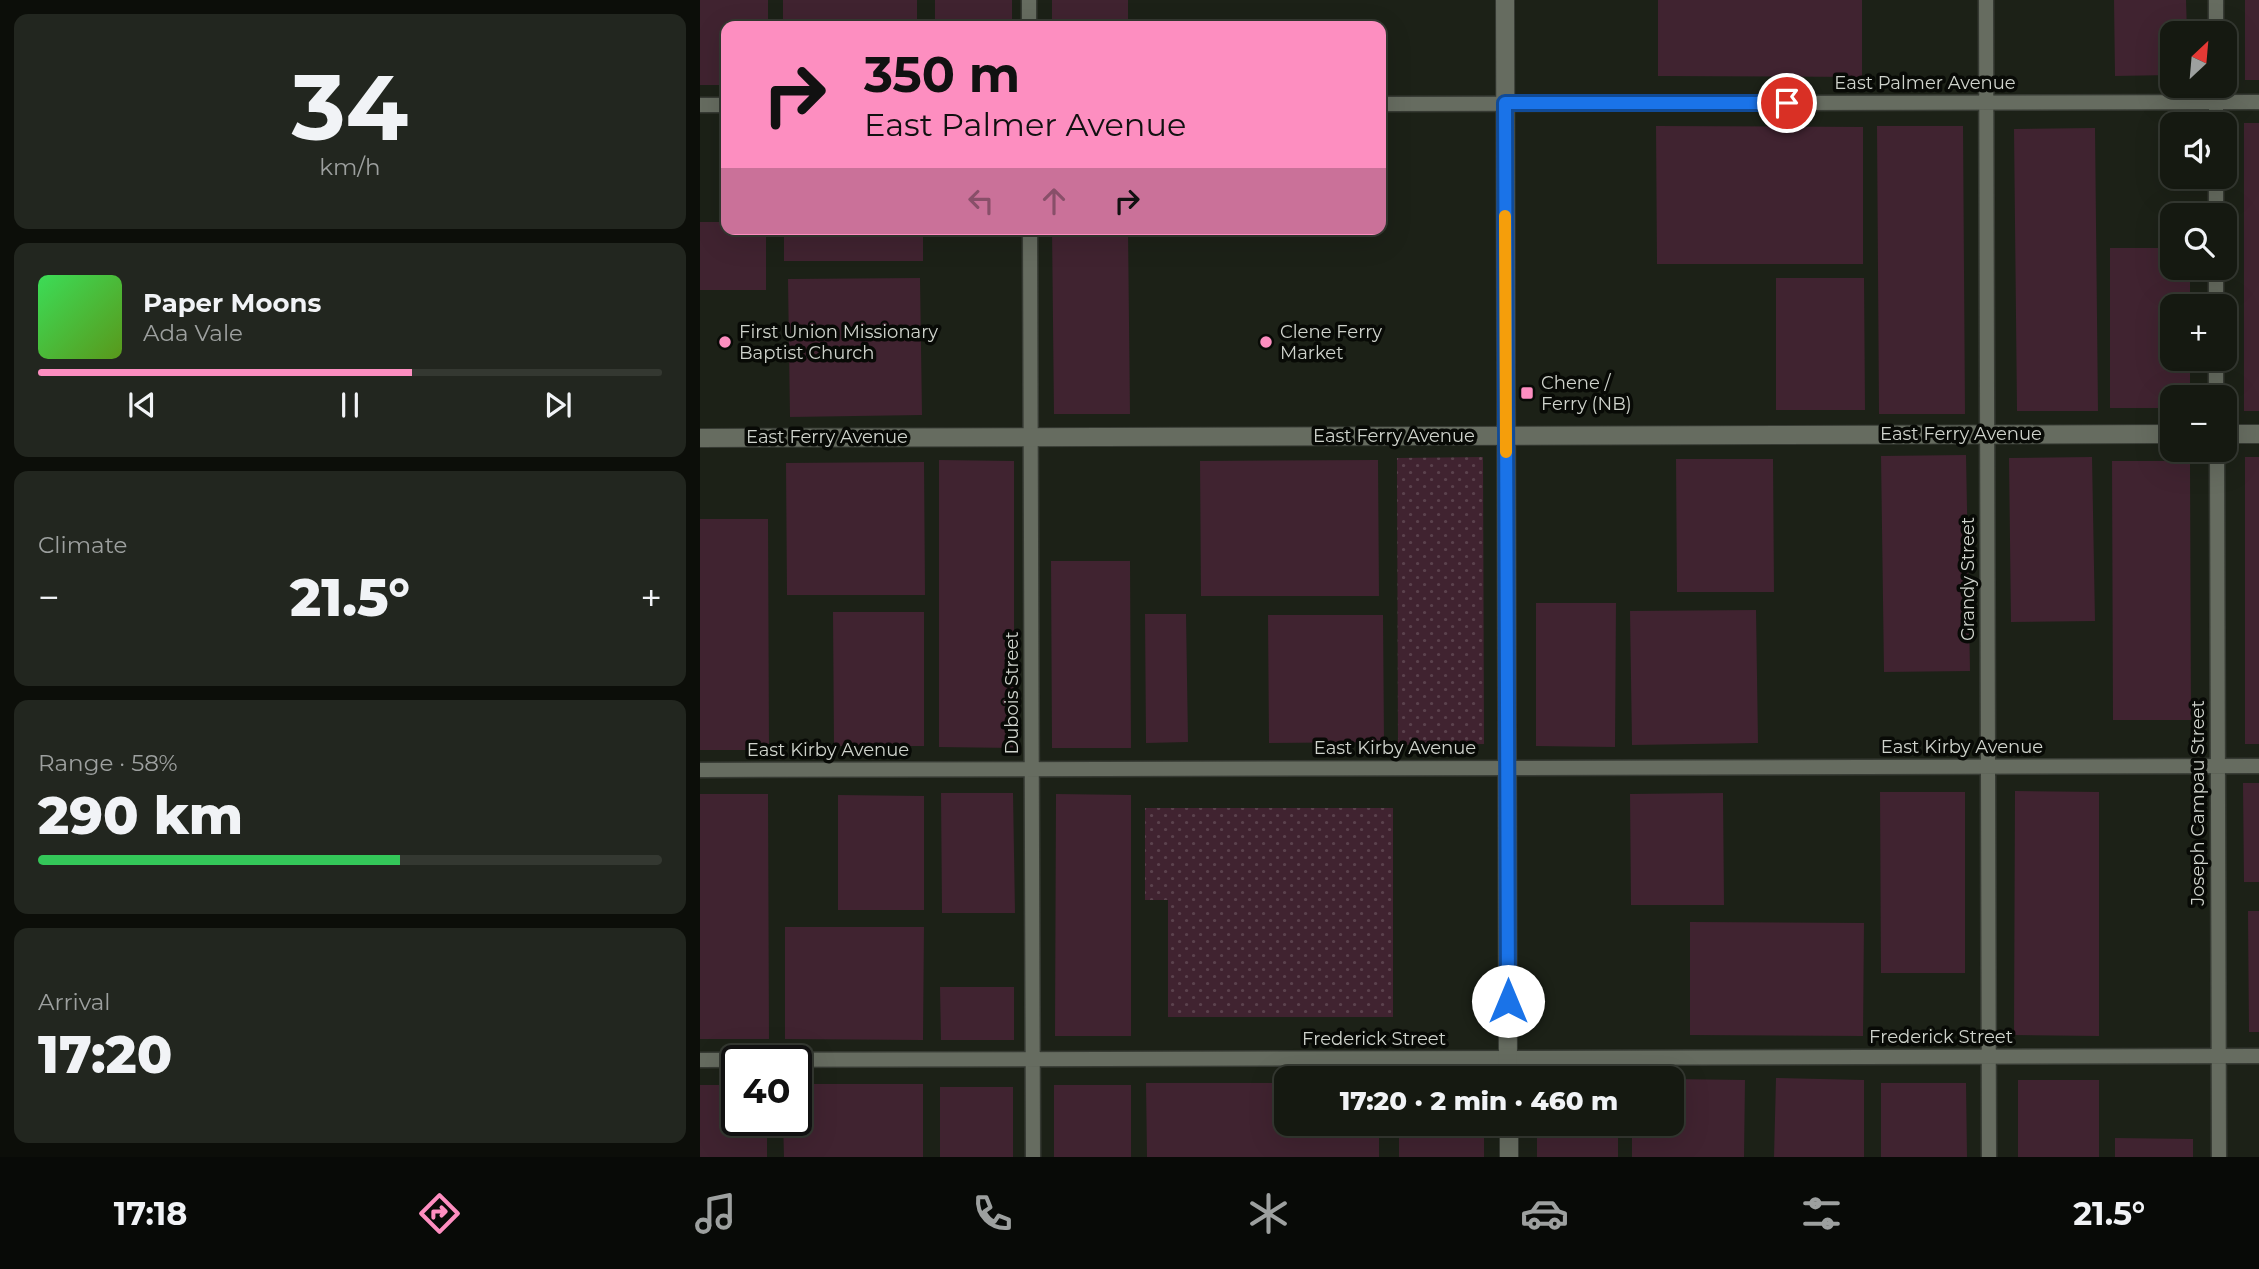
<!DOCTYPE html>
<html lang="en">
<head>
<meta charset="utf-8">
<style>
  body { margin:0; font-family:Montserrat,sans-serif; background:#22261f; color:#f1f3f6; height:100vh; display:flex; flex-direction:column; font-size:26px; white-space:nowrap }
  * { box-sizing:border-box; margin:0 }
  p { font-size:23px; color:#9da09f }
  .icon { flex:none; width:38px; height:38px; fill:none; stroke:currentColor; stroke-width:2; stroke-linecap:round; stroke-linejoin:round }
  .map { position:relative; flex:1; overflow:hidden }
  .panel { display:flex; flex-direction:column; gap:14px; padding:14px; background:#0c0e09; width:700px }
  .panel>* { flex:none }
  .hud { position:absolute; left:21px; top:21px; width:665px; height:214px; border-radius:14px; box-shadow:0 7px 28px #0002,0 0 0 2px #343831; background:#fd8ec0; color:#111; overflow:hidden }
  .needle { width:46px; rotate:26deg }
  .controls { position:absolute; left:1460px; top:21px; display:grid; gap:14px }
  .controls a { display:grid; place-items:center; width:77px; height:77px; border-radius:14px; background:#151911; box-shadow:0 7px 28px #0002,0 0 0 2px #343831; font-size:35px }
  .speed { position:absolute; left:21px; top:1045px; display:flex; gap:14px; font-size:35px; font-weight:700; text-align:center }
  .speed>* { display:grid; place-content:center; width:91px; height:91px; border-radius:50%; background:#151911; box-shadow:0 7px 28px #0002,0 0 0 2px #343831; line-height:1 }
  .speed .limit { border:4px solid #111; border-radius:10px; background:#fff; color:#111 }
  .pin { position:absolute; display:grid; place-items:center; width:60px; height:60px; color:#fff; margin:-30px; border:4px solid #fff; border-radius:50%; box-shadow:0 2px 7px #0007 }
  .me { position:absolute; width:77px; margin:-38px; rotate:0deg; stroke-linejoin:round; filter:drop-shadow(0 0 5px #0008) }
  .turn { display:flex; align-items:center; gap:24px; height:147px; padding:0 28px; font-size:32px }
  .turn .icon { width:91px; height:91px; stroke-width:2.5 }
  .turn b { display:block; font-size:49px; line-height:60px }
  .lanes { display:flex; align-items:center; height:66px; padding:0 28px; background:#0003; justify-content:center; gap:35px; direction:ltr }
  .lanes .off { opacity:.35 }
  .big { font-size:52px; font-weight:800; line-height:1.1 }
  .panel .widget { flex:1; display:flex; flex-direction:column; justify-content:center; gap:10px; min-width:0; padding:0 24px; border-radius:14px; background:#22261f }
  .panel .dial { align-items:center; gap:0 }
  .dial b { font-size:91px; line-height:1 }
  .song { display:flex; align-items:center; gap:21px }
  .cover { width:84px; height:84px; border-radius:10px; background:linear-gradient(135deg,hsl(130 70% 55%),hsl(90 70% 35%)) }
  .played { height:7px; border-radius:4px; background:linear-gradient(90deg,#fd8ec0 60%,#343831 60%) }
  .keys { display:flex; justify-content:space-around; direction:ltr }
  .heat { display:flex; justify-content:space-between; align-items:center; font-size:38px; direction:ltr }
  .charge { height:10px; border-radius:5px; background:linear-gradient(90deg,#34c759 58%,#343831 0) }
  .trip { position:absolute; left:574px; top:1066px; width:410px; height:70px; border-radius:14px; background:#151911; box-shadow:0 7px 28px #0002,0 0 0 2px #343831; font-weight:800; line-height:70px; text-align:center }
  .menu { display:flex; height:112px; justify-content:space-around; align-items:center; background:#080a07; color:#9da09f }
  .menu .icon { width:49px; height:49px }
  .menu .on { color:#fd8ec0 }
  .menu b { font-size:32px; color:#f1f3f6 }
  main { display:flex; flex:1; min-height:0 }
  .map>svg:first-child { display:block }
  .grass { fill:#402330 }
  .garden { fill:url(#garden-dots) }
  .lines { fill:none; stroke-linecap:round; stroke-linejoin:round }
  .street-casing { stroke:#363a33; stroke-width:17 }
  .secondary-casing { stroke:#363a33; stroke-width:20 }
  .street { stroke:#666c60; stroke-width:14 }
  .secondary { stroke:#666c60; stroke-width:18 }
  .route-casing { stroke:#114b97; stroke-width:18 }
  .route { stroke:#1a73e8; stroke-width:12 }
  .slow { stroke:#f59e0b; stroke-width:12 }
  .poi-dot { fill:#fd8ec0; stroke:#080a06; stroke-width:2.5 }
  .labels { text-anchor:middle; stroke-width:7; stroke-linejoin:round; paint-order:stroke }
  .street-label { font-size:18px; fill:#cfd3cc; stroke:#080a06 }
  .poi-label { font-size:18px; fill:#cfd3cc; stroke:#080a06; text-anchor:start }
</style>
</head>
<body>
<main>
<section class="panel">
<div class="widget dial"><b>34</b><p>km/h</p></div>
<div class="widget">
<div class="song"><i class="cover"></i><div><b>Paper Moons</b><p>Ada Vale</p></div></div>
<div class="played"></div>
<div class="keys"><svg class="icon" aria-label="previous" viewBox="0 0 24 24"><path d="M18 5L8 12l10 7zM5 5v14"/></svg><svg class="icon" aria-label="pause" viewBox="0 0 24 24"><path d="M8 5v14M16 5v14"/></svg><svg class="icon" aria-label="next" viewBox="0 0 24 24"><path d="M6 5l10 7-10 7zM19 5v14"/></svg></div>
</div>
<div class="widget"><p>Climate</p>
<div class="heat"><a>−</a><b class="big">21.5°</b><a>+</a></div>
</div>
<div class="widget"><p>Range · 58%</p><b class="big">290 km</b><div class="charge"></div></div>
<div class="widget"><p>Arrival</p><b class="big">17:20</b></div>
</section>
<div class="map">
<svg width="1559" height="1157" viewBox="0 0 1559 1157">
  <defs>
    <pattern id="garden-dots" width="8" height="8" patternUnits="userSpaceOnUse" patternTransform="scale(1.75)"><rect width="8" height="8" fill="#402330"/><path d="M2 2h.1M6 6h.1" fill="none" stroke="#5b424d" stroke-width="1.8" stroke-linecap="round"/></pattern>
  </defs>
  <rect width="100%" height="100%" fill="#1c2117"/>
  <!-- grass -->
  <path class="grass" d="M 0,0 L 68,0 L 68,26 L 26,26 L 26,85 L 0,85 Z
    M 83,0 L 217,0 L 217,26 L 83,26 Z
    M 235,0 L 312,0 L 312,26 L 235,26 Z
    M 352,0 L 428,0 L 428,26 L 352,26 Z
    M 958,0 L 1162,0 L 1162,77 L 958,76 Z
    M 1414,0 L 1486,0 L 1487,33 L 1472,33 L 1472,75 L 1415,76 Z
    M 1545,0 L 1559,0 L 1559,80 L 1545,80 Z
    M 1544,123 L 1559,123 L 1559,411 L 1544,411 Z
    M 956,126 L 1163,127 L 1163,264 L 957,264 Z
    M 1177,126 L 1263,126 L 1265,414 L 1179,414 Z
    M 1395,128 L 1398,411 L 1317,411 L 1314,129 Z
    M 0,222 L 26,222 L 26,229 L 66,229 L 66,290 L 0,290 Z
    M 84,229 L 223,229 L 223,261 L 84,261 Z
    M 352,229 L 428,229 L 430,414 L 354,414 Z
    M 1410,248 L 1472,248 L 1472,268 L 1490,268 L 1490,306 L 1472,306 L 1472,359 L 1490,359 L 1490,397 L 1472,397 L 1472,408 L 1410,408 Z
    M 220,278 L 222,415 L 90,417 L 88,279 Z
    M 1076,278 L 1164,278 L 1165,410 L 1076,410 Z
    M 1266,455 L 1270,671 L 1184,672 L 1181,456 Z
    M 1392,457 L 1395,621 L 1311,622 L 1309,458 Z
    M 1545,457 L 1559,457 L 1559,744 L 1545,744 Z
    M 976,459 L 1073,459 L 1074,592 L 977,592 Z
    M 239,460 L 314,461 L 314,748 L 239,747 Z
    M 678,460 L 679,596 L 501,596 L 500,461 Z
    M 1412,461 L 1490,461 L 1491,720 L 1413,720 Z
    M 224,462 L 225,595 L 87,595 L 86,463 Z
    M 0,519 L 68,519 L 69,750 L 0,750 Z
    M 351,561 L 430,561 L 431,748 L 352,748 Z
    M 836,603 L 916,603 L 915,747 L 836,746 Z
    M 1056,610 L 1058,743 L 932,745 L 930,611 Z
    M 133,612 L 224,612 L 224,746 L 134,746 Z
    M 445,614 L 486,614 L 488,742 L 446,743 Z
    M 568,615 L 683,615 L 684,742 L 569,743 Z
    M 1543,783 L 1559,783 L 1559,882 L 1544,882 Z
    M 1315,791 L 1399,792 L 1399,1036 L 1314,1035 Z
    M 1180,792 L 1265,792 L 1265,973 L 1181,973 Z
    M 241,793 L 313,793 L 315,913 L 242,913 Z
    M 1023,793 L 1024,905 L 931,905 L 930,794 Z
    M 0,794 L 68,794 L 69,1039 L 0,1039 Z
    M 356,794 L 431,795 L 431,1036 L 355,1036 Z
    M 138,795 L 224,796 L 224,910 L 138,910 Z
    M 1559,911 L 1559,1032 L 1549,1032 L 1548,911 Z
    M 990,922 L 1164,923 L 1163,1036 L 990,1035 Z
    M 85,927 L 224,927 L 223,1040 L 85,1039 Z
    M 240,987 L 314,987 L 314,1040 L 241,1040 Z
    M 1076,1078 L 1164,1080 L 1164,1157 L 1074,1157 Z
    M 971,1079 L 1045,1080 L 1044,1157 L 932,1157 L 932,1124 L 971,1124 Z
    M 1318,1080 L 1399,1080 L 1399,1157 L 1318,1157 Z
    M 446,1083 L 586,1083 L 586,1124 L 679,1124 L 679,1157 L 447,1157 Z
    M 1181,1083 L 1266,1083 L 1267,1157 L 1181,1157 Z
    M 96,1084 L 223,1084 L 223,1157 L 84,1157 L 83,1120 L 96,1120 Z
    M 0,1085 L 37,1085 L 37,1120 L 67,1120 L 67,1157 L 0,1157 Z
    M 354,1085 L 431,1085 L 431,1157 L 354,1157 Z
    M 240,1087 L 313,1087 L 313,1157 L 240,1157 Z
    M 699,1124 L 784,1124 L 784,1157 L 699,1157 Z
    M 837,1124 L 918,1124 L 918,1157 L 837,1157 Z
    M 1415,1138 L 1493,1139 L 1493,1157 L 1415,1157 Z"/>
  <!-- garden -->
  <path class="garden" d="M 783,457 L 784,744 L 698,745 L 697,458 Z
    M 445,808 L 693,808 L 693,1017 L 468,1017 L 468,900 L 445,900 Z"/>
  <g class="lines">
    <defs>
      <path id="street" d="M 329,0 L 329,26
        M 1286,0 L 1289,1157
        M 1516,0 L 1516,33
        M 1516,86 L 1516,124
        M 681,104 L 1559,102
        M 0,105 L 26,105
        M 1516,177 L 1516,215
        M 330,229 L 333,1157
        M 1516,268 L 1516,306
        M 1516,359 L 1516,397
        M 1517,450 L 1519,1157
        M 0,770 L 1559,766
        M 0,1060 L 1559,1056"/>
      <path id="secondary" d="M 805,0 L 808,1078
        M 1524,434 L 1559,434
        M 0,438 L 1472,434
        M 809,1124 L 809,1157"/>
    </defs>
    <!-- street casing -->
    <use href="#street" class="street-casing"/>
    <!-- secondary casing -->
    <use href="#secondary" class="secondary-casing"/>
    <!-- street -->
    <use href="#street" class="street"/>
    <!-- secondary -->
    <use href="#secondary" class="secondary"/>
  </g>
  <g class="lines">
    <defs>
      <path id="route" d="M 808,1001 L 805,103 L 1087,103"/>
    </defs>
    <!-- route casing -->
    <use href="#route" class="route-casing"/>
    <!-- route -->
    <use href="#route" class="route"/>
    <!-- slow -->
    <path class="slow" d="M 805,216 L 806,452"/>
  </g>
  <!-- markers -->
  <g class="poi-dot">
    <circle cx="25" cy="342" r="7"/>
    <circle cx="566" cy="342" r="7"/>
    <rect x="820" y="386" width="14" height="14" rx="3.5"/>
  </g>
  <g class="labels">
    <!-- street labels -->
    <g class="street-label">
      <text x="1225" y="89">East Palmer Avenue</text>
      <text x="1261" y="440">East Ferry Avenue</text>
      <text x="694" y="442">East Ferry Avenue</text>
      <text x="127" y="443">East Ferry Avenue</text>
      <text transform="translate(1268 579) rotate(-90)" y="6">Grandy Street</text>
      <text transform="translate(312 693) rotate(-90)" y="6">Dubois Street</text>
      <text x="1262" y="753">East Kirby Avenue</text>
      <text x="695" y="754">East Kirby Avenue</text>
      <text x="128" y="756">East Kirby Avenue</text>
      <text transform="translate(1498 803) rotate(-90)" y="6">Joseph Campau Street</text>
      <text x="1241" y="1043">Frederick Street</text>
      <text x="674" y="1045">Frederick Street</text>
    </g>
    <!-- poi labels -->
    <g class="poi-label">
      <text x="39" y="338">First Union Missionary<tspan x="39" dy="21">Baptist Church</tspan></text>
      <text x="580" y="338">Clene Ferry<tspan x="580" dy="21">Market</tspan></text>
      <text x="841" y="389">Chene /<tspan x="841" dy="21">Ferry (NB)</tspan></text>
    </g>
  </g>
</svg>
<div class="controls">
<a><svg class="needle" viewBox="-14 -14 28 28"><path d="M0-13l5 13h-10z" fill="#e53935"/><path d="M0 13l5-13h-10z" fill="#9da09f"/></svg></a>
<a><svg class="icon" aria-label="sound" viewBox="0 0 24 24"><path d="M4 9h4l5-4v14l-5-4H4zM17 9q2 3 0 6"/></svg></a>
<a><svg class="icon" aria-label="search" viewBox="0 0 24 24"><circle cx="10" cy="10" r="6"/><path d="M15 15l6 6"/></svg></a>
<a>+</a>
<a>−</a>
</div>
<div class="speed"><div class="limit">40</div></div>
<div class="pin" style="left:1087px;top:103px;background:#d93025"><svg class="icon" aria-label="arrive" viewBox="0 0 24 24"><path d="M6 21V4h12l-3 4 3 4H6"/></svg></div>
<svg class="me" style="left:808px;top:1001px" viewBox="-20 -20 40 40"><circle r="19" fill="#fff"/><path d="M0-13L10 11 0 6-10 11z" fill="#1a73e8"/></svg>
<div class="trip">17:20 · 2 min · 460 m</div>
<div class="hud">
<div class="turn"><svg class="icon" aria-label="right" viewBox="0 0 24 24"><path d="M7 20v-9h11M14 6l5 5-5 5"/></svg><div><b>350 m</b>East Palmer Avenue</div></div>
<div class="lanes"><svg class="icon off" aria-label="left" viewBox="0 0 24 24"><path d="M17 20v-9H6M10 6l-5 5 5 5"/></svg><svg class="icon off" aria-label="ahead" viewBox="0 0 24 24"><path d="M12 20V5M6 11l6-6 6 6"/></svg><svg class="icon" aria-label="right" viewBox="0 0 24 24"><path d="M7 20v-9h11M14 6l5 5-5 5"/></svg></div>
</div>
</div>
</main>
<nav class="menu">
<b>17:18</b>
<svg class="icon on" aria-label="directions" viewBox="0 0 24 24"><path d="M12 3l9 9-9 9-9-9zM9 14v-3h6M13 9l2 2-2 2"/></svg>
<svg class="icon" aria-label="music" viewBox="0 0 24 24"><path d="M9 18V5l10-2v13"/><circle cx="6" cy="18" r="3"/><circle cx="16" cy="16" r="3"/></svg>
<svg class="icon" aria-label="phone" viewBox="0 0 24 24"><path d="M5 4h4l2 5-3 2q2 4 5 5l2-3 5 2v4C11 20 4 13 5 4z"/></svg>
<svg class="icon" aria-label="climate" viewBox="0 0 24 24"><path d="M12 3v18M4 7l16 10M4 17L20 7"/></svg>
<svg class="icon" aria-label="car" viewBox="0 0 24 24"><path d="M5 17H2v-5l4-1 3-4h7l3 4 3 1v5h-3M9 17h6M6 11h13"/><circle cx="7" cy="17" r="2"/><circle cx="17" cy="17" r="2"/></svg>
<svg class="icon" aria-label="filters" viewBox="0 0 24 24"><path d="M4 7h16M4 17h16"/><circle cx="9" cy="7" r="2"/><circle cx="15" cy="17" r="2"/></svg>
<b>21.5°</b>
</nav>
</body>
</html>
